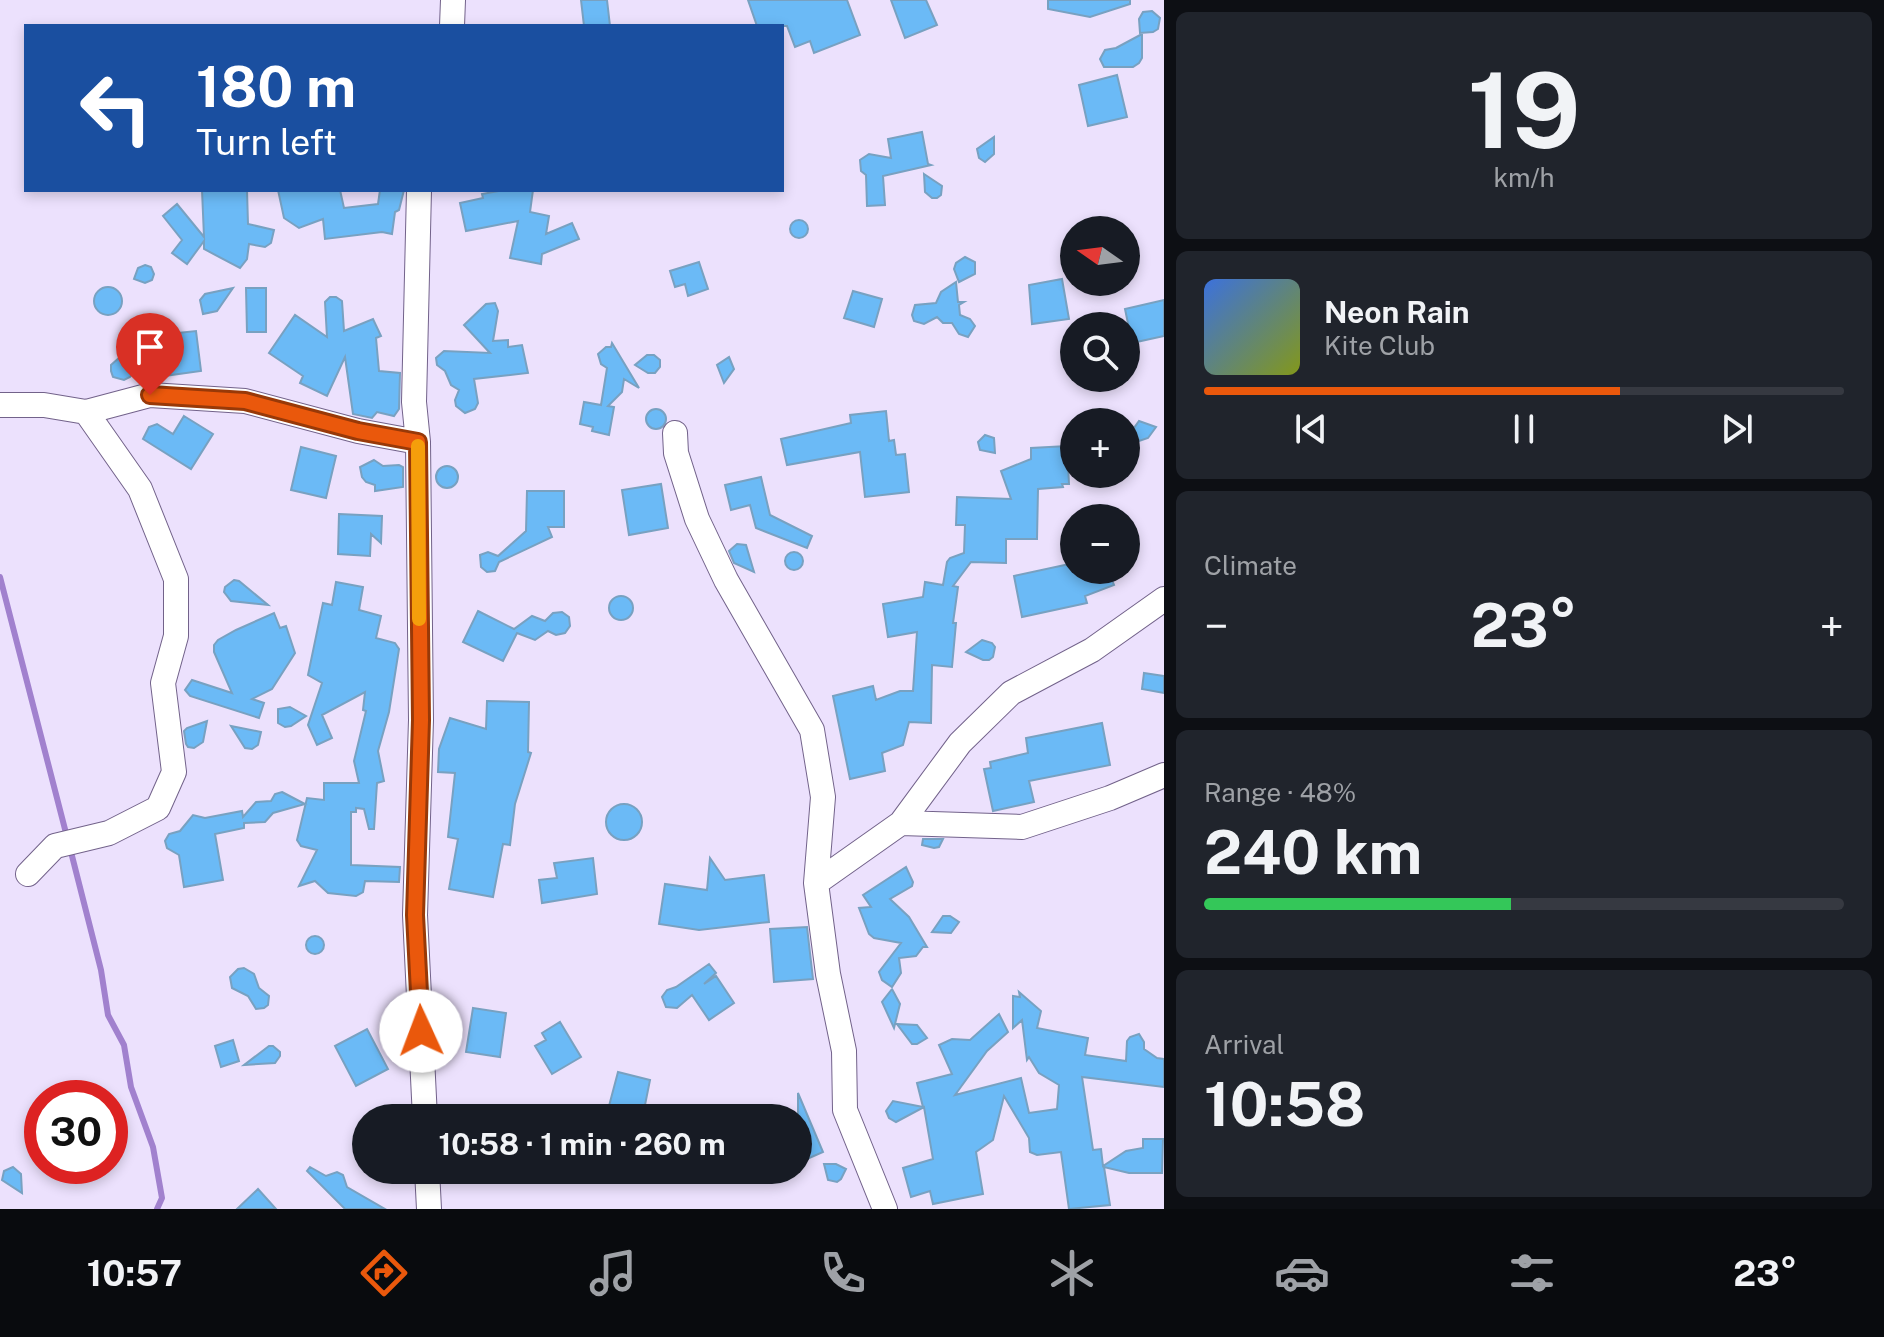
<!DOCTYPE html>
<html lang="en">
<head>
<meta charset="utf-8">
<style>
  body { margin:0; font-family:"Public Sans",sans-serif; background:#20242c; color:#f1f3f6; height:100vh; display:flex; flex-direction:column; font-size:30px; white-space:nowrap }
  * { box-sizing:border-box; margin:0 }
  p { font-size:26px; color:#9ea1a6 }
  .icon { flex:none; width:44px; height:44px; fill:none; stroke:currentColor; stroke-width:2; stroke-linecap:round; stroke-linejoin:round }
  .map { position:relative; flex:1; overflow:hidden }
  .details { display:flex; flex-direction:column; gap:12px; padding:12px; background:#0d0f14; width:720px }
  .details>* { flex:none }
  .banner { position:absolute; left:24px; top:24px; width:760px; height:168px; border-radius:0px; box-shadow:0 4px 12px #0003; background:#1a4fa0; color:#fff; overflow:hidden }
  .needle { width:52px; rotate:284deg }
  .buttons { position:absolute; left:1060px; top:216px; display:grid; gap:16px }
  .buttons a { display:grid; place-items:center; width:80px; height:80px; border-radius:50%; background:#171b24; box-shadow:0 4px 12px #0003; font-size:40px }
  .speed { position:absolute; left:24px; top:1080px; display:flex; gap:16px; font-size:40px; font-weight:700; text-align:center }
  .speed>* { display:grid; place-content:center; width:104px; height:104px; border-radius:50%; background:#171b24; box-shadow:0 4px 12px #0003; line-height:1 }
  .speed .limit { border:12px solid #d22; background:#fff; color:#111 }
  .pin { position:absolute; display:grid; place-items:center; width:68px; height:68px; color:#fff; margin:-82px -34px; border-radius:50% 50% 50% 0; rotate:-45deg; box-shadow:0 0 8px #0007 }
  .pin .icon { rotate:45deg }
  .me { position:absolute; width:88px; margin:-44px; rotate:358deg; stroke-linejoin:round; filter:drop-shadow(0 0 6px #0008) }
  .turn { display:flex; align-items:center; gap:28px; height:168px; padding:0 40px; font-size:36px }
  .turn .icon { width:104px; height:104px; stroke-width:2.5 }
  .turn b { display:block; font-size:56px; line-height:68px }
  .big { font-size:60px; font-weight:700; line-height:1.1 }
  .details .widget { flex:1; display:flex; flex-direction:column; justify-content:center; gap:12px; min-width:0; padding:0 28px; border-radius:12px; background:#20242c }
  .details .dial { align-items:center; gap:0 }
  .dial b { font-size:104px; line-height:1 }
  .song { display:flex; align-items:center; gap:24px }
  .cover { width:96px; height:96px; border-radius:12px; background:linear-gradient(135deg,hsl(220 70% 55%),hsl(70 70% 35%)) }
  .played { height:8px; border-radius:4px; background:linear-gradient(90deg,#ea580c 65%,#363941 65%) }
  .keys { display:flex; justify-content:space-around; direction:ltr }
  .heat { display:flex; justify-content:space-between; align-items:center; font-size:44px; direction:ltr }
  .charge { height:12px; border-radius:6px; background:linear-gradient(90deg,#34c759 48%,#363941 0) }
  .trip { position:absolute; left:352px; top:1104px; width:460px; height:80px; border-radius:40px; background:#171b24; box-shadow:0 4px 12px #0003; font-weight:700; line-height:80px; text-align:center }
  .dock { display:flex; height:128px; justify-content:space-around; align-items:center; background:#090b0e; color:#9ea1a6 }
  .dock .icon { width:56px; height:56px }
  .dock .selected { color:#ea580c }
  .dock b { font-size:36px; color:#f1f3f6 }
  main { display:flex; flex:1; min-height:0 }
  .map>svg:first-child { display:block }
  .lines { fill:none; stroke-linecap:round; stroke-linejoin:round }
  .stream { stroke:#a181ce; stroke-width:6 }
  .building { fill:#6bbaf6; stroke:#78a1c1; stroke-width:2 }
  .street-casing { stroke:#72628a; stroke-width:26 }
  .street { stroke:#fff; stroke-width:24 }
  .route-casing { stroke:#983908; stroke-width:20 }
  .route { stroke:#ea580c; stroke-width:14 }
  .slow { stroke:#f59e0b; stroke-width:14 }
</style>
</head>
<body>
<main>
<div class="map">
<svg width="1164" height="1209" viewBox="0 0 1164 1209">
  <rect width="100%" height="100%" fill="#ece1fd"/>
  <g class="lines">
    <!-- stream -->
    <path class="stream" d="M 0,577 L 67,837
      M 70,848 L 101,970 L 108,1015 L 124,1045 L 131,1087 L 153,1147 L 162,1198 L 157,1209"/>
  </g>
  <!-- building -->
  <path class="building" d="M 581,0 L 607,0 L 610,26 L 584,26 Z
    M 748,0 L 847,0 L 860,35 L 814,53 L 810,41 L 795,47 L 787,26 L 757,26 Z
    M 891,0 L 926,0 L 937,25 L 905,38 Z
    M 1048,0 L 1130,0 L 1130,4 L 1090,17 L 1048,9 Z
    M 1152,11 L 1160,18 L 1158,29 L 1153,32 L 1140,33 L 1139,19 L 1143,12 Z
    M 1142,34 L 1142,58 L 1139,63 L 1133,67 L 1104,67 L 1100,59 L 1105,50 L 1116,48 Z
    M 1117,75 L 1127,117 L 1088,126 L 1079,85 Z
    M 922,132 L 928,164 L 931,165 L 883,176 L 885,205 L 867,206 L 866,175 L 861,171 L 860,160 L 869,154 L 891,158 L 888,139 Z
    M 994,137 L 994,154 L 985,162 L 979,158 L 977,149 Z
    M 924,174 L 942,186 L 941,195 L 937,198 L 932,198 L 925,192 Z
    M 202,190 L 247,190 L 248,224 L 274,230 L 271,243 L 265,247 L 249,244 L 247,259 L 240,268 L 204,249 L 204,241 L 187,264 L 172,253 L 182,240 L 163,216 L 177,204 L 204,237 Z
    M 278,190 L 340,190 L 344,208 L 378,204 L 380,190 L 404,190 L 399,210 L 395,212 L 392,234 L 382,232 L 325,239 L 323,219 L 299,228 L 284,218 Z
    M 504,190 L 533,190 L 530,212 L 549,216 L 546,234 L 572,223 L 579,239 L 542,254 L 541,264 L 510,258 L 518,221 L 466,231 L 460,203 L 483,198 L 482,194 Z
    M790 229a9 9 0 1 1 18 0a9 9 0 1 1-18 0Z
    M 965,257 L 975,262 L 975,274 L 959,282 L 954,269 L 956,263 Z
    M 699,262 L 708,289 L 688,296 L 685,284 L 675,287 L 670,271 Z
    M 145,265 L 151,267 L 154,274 L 152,280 L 145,283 L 134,279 L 138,268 Z
    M 1062,279 L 1069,319 L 1032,324 L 1029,285 Z
    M 956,282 L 958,302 L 964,302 L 959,305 L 960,315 L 970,319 L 975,326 L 968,337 L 959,334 L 952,323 L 943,323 L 937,317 L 924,324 L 914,321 L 912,315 L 915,305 L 936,303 L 941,292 Z
    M94 301a14 14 0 1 1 28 0a14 14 0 1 1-28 0Z
    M 233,288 L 217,311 L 203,314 L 200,300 L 205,294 Z
    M 246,288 L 266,288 L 266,332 L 247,332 Z
    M 853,291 L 882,299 L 874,327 L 844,318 Z
    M 330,297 L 336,297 L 342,301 L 344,331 L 373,319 L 381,336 L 376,338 L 379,371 L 400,373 L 399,409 L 394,416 L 377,412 L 372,418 L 353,414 L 345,357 L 327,396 L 300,383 L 303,376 L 269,353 L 295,315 L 327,337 L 325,302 Z
    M 1164,300 L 1164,336 L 1132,343 L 1125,309 Z
    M 495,303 L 498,311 L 493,341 L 508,340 L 508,347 L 522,345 L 528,373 L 474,379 L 478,403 L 475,409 L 465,413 L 456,406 L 455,400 L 459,390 L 451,385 L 445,371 L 437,365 L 436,358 L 444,351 L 490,353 L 464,325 L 486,304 Z
    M 196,331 L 201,371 L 164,376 L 164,372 L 144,373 L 143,346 L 160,346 L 159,335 Z
    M 612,343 L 639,388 L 624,379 L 622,392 L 608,406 L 614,407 L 609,435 L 592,431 L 593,427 L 580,424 L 584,402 L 601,405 L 607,368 L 601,364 L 598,354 L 606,347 L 611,347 Z
    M 647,355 L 654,355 L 660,360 L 660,367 L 655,373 L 648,373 L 635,365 Z
    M 120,357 L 143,359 L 130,377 L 124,380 L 113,377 L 111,371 L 111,365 Z
    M 729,357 L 734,369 L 724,383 L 717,365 Z
    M646 419a10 10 0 1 1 20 0a10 10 0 1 1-20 0Z
    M 886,411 L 889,441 L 894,440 L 896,455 L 905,454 L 909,492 L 865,497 L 860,452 L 787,465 L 781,439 L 851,423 L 850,415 Z
    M 184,416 L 213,434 L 191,469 L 143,439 L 149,427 L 157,424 L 173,434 Z
    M 1139,421 L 1156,427 L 1148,438 L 1139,441 L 1134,428 Z
    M 985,435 L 994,438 L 995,453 L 980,450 L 978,442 Z
    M 1067,446 L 1069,484 L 1062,484 L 1063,487 L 1038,489 L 1037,539 L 1006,539 L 1006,563 L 971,562 L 953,586 L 958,587 L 953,623 L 956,623 L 952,667 L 932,665 L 931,723 L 909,722 L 903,745 L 882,753 L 885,771 L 850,779 L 833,696 L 873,686 L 876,700 L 900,691 L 913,691 L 917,632 L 888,637 L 883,604 L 923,597 L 925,582 L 943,585 L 947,562 L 950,558 L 964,553 L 965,525 L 956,525 L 957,497 L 1011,499 L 1001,471 L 1031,459 L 1031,448 Z
    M 301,447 L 336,456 L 326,498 L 291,490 Z
    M 374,460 L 383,466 L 399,465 L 403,467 L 403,487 L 375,491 L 375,485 L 366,482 L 362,477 L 360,467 Z
    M436 477a11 11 0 1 1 22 0a11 11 0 1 1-22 0Z
    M 761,477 L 770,515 L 812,536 L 807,548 L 756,528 L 750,505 L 731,510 L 725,485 Z
    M 661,484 L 668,528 L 629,535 L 622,490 Z
    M 527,491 L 564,491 L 564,527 L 548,527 L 552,537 L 499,562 L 495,571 L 487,572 L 481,567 L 480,555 L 488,552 L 498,556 L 526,531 Z
    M 339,514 L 382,516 L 381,543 L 371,534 L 370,556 L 338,554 Z
    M 737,544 L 746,545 L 754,572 L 734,563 L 729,551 Z
    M785 561a9 9 0 1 1 18 0a9 9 0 1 1-18 0Z
    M 1074,563 L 1074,570 L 1108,570 L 1114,585 L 1085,596 L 1087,603 L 1022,617 L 1014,576 Z
    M 234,580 L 239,581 L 268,605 L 231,601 L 224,592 L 225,587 Z
    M 336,582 L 363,587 L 359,610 L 381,616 L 376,638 L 395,643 L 399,649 L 389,712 L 378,751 L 384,781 L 377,783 L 374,829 L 369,829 L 364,809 L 356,808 L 356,812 L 351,812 L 351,865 L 400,867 L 399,882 L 365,881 L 363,892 L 356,896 L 328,893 L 315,881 L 299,886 L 317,850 L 301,846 L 297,840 L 307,798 L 324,800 L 324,783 L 359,783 L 354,761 L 366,711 L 363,710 L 365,692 L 322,715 L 332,738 L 317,745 L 308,725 L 322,683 L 308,675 L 323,603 L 332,605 Z
    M609 608a12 12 0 1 1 24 0a12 12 0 1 1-24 0Z
    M 478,611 L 514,629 L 532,616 L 545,621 L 553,613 L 562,612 L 569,617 L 570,626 L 565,633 L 556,635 L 548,631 L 535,640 L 517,633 L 503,661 L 463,642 Z
    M 274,613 L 280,628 L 286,626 L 295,653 L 272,689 L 252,699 L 264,703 L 259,718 L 190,696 L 185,690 L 192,680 L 232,693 L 214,652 L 214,645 L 218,640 L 236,630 Z
    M 982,640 L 992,643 L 995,647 L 993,657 L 989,660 L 983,660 L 966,652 Z
    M 1144,673 L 1164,676 L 1164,693 L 1142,689 Z
    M 487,701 L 529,702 L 528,752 L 531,753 L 515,804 L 510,845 L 503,844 L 493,897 L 449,889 L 458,839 L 448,837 L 455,773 L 438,772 L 439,749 L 450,718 L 486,729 Z
    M 290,707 L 306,716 L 291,726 L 285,727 L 278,723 L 278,709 Z
    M 207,721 L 203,742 L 194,748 L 188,747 L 186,744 L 184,731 L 187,728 Z
    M 1102,723 L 1110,765 L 1029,781 L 1034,802 L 993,811 L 984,769 L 991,768 L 990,762 L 1028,753 L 1026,738 Z
    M 231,726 L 261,732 L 258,745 L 252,749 L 245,748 Z
    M 282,792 L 305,804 L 273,813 L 265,822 L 244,823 L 244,828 L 215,834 L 223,880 L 184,887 L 179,855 L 167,848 L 165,841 L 169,834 L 180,831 L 193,815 L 205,818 L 242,811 L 243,817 L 256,802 L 271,801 L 275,794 Z
    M606 822a18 18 0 1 1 36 0a18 18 0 1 1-36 0Z
    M 923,839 L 943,839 L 939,847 L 934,848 L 922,845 Z
    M 593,858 L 597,894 L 542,903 L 539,880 L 557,878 L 554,863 Z
    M 710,858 L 725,880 L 764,875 L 769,922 L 699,930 L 659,924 L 665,884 L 707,890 Z
    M 906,867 L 913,882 L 912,886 L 890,899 L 909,917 L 927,947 L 923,947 L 916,956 L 899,958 L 901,973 L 892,987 L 882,980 L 879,972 L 901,943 L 874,938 L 869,934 L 859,908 L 871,907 L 863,895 Z
    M 943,916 L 950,916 L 959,922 L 951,933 L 932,932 Z
    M 807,927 L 813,979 L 774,982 L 770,929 Z
    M306 945a9 9 0 1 1 18 0a9 9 0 1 1-18 0Z
    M 709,964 L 716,973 L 704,984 L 716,976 L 734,1003 L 709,1020 L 692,995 L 677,1008 L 666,1007 L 662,997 L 667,990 L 676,987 Z
    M 244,968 L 254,974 L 259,988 L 269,996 L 268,1005 L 264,1008 L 256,1009 L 248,996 L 232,988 L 230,977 L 238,969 Z
    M 892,989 L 900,1004 L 894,1028 L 882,1002 Z
    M 1019,992 L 1041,1011 L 1037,1028 L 1088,1038 L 1085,1055 L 1126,1061 L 1127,1041 L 1130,1037 L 1139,1034 L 1144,1042 L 1144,1049 L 1157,1058 L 1164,1059 L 1164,1087 L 1082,1077 L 1093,1150 L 1101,1149 L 1103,1166 L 1126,1151 L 1143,1148 L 1143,1139 L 1163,1139 L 1162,1173 L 1129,1173 L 1104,1167 L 1110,1205 L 1069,1209 L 1061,1152 L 1037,1155 L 1030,1152 L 1029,1138 L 1004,1096 L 993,1140 L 976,1152 L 983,1194 L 933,1204 L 930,1191 L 911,1197 L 903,1168 L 933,1159 L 924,1107 L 896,1122 L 889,1118 L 886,1111 L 893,1101 L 923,1107 L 917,1083 L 952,1074 L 939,1045 L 952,1039 L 970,1040 L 999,1014 L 1008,1032 L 987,1051 L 955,1095 L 1021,1078 L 1029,1113 L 1057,1109 L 1059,1085 L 1039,1073 L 1029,1057 L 1027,1060 L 1022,1020 L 1013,1028 L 1013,996 L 1020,997 Z
    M 473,1008 L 506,1013 L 500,1057 L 466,1052 Z
    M 560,1022 L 581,1057 L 552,1074 L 535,1046 L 546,1040 L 542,1033 Z
    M 897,1024 L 917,1025 L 927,1038 L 917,1044 L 912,1044 Z
    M 367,1029 L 388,1069 L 356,1086 L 335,1046 Z
    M 233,1040 L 239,1061 L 221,1067 L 215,1046 Z
    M 269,1046 L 273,1046 L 280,1052 L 280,1056 L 275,1063 L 244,1065 Z
    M 618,1072 L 650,1080 L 643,1115 L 609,1106 Z
    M 798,1093 L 823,1152 L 798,1163 Z
    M 824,1164 L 836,1164 L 846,1169 L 841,1179 L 837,1182 L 828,1180 Z
    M 13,1167 L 21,1174 L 22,1193 L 2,1180 L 4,1171 Z
    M 310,1167 L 326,1176 L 337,1172 L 343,1175 L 347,1187 L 385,1209 L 345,1209 L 307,1171 Z
    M 258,1189 L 276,1209 L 237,1209 Z"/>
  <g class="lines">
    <defs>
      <path id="street" d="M 452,26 L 453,0
        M 419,190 L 414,402 L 418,442 L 421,720 L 415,915 L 425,1118
        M 0,405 L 44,405 L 86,412 L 140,489 L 176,579 L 176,636 L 163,683 L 174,772 L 158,808 L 109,833 L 55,846 L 28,874
        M 86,412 L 150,395 L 245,401 L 358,431 L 418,442
        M 675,433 L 676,453 L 697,519 L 726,580 L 812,730 L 823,797 L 816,883 L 828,974 L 844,1051 L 845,1110 L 885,1209
        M 901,823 L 1022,827 L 1110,798 L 1164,775
        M 816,883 L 901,823 L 960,743 L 1011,693 L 1092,650 L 1164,599
        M 427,1170 L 429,1209"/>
    </defs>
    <!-- street casing -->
    <use href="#street" class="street-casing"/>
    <!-- street -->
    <use href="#street" class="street"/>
  </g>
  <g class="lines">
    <defs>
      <path id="route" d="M 150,395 L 245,401 L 358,431 L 418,442 L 421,720 L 415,915 L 421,1031"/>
    </defs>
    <!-- route casing -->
    <use href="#route" class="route-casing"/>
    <!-- route -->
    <use href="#route" class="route"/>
    <!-- slow -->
    <path class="slow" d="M 418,446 L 419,619"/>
  </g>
</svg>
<div class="buttons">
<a><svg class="needle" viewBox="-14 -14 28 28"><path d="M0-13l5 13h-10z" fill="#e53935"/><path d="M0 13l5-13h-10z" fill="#9ea1a6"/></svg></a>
<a><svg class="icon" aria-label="search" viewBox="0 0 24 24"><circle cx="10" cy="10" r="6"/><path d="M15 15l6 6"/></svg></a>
<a>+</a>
<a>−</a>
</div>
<div class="speed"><div class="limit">30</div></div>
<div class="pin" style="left:150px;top:395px;background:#d93025"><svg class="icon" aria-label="arrive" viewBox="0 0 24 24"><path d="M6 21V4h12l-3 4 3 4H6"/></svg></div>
<svg class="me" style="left:421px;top:1031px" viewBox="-20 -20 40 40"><circle r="19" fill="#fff"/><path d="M0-13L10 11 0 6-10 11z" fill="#ea580c"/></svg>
<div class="trip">10:58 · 1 min · 260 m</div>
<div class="banner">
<div class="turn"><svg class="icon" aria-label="left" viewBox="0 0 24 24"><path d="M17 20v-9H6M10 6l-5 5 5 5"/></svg><div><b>180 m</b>Turn left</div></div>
</div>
</div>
<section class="details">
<div class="widget dial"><b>19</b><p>km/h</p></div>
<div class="widget">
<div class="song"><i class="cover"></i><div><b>Neon Rain</b><p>Kite Club</p></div></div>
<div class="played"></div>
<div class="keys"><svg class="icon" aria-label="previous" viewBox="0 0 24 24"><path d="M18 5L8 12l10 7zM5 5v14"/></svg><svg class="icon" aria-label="pause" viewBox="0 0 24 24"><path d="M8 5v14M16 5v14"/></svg><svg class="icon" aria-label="next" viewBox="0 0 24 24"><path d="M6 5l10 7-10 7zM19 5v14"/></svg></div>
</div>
<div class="widget"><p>Climate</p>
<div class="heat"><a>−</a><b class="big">23°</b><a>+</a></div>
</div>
<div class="widget"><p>Range · 48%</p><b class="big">240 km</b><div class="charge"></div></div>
<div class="widget"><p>Arrival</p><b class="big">10:58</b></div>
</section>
</main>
<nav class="dock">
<b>10:57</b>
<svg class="icon selected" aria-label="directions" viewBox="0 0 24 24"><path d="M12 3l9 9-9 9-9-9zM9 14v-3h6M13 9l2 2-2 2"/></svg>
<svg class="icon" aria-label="music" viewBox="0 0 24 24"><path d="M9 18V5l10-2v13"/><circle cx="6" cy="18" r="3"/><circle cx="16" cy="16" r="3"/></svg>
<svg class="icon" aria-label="phone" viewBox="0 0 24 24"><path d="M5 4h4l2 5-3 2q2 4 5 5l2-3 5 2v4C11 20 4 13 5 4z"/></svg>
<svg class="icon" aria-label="climate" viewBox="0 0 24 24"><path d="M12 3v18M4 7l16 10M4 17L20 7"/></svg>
<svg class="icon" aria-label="car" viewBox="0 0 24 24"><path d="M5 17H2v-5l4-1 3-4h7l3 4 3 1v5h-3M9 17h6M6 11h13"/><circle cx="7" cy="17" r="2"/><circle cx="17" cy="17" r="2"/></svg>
<svg class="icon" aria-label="filters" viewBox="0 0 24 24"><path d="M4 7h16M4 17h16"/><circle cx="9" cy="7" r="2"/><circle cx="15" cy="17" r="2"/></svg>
<b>23°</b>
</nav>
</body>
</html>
